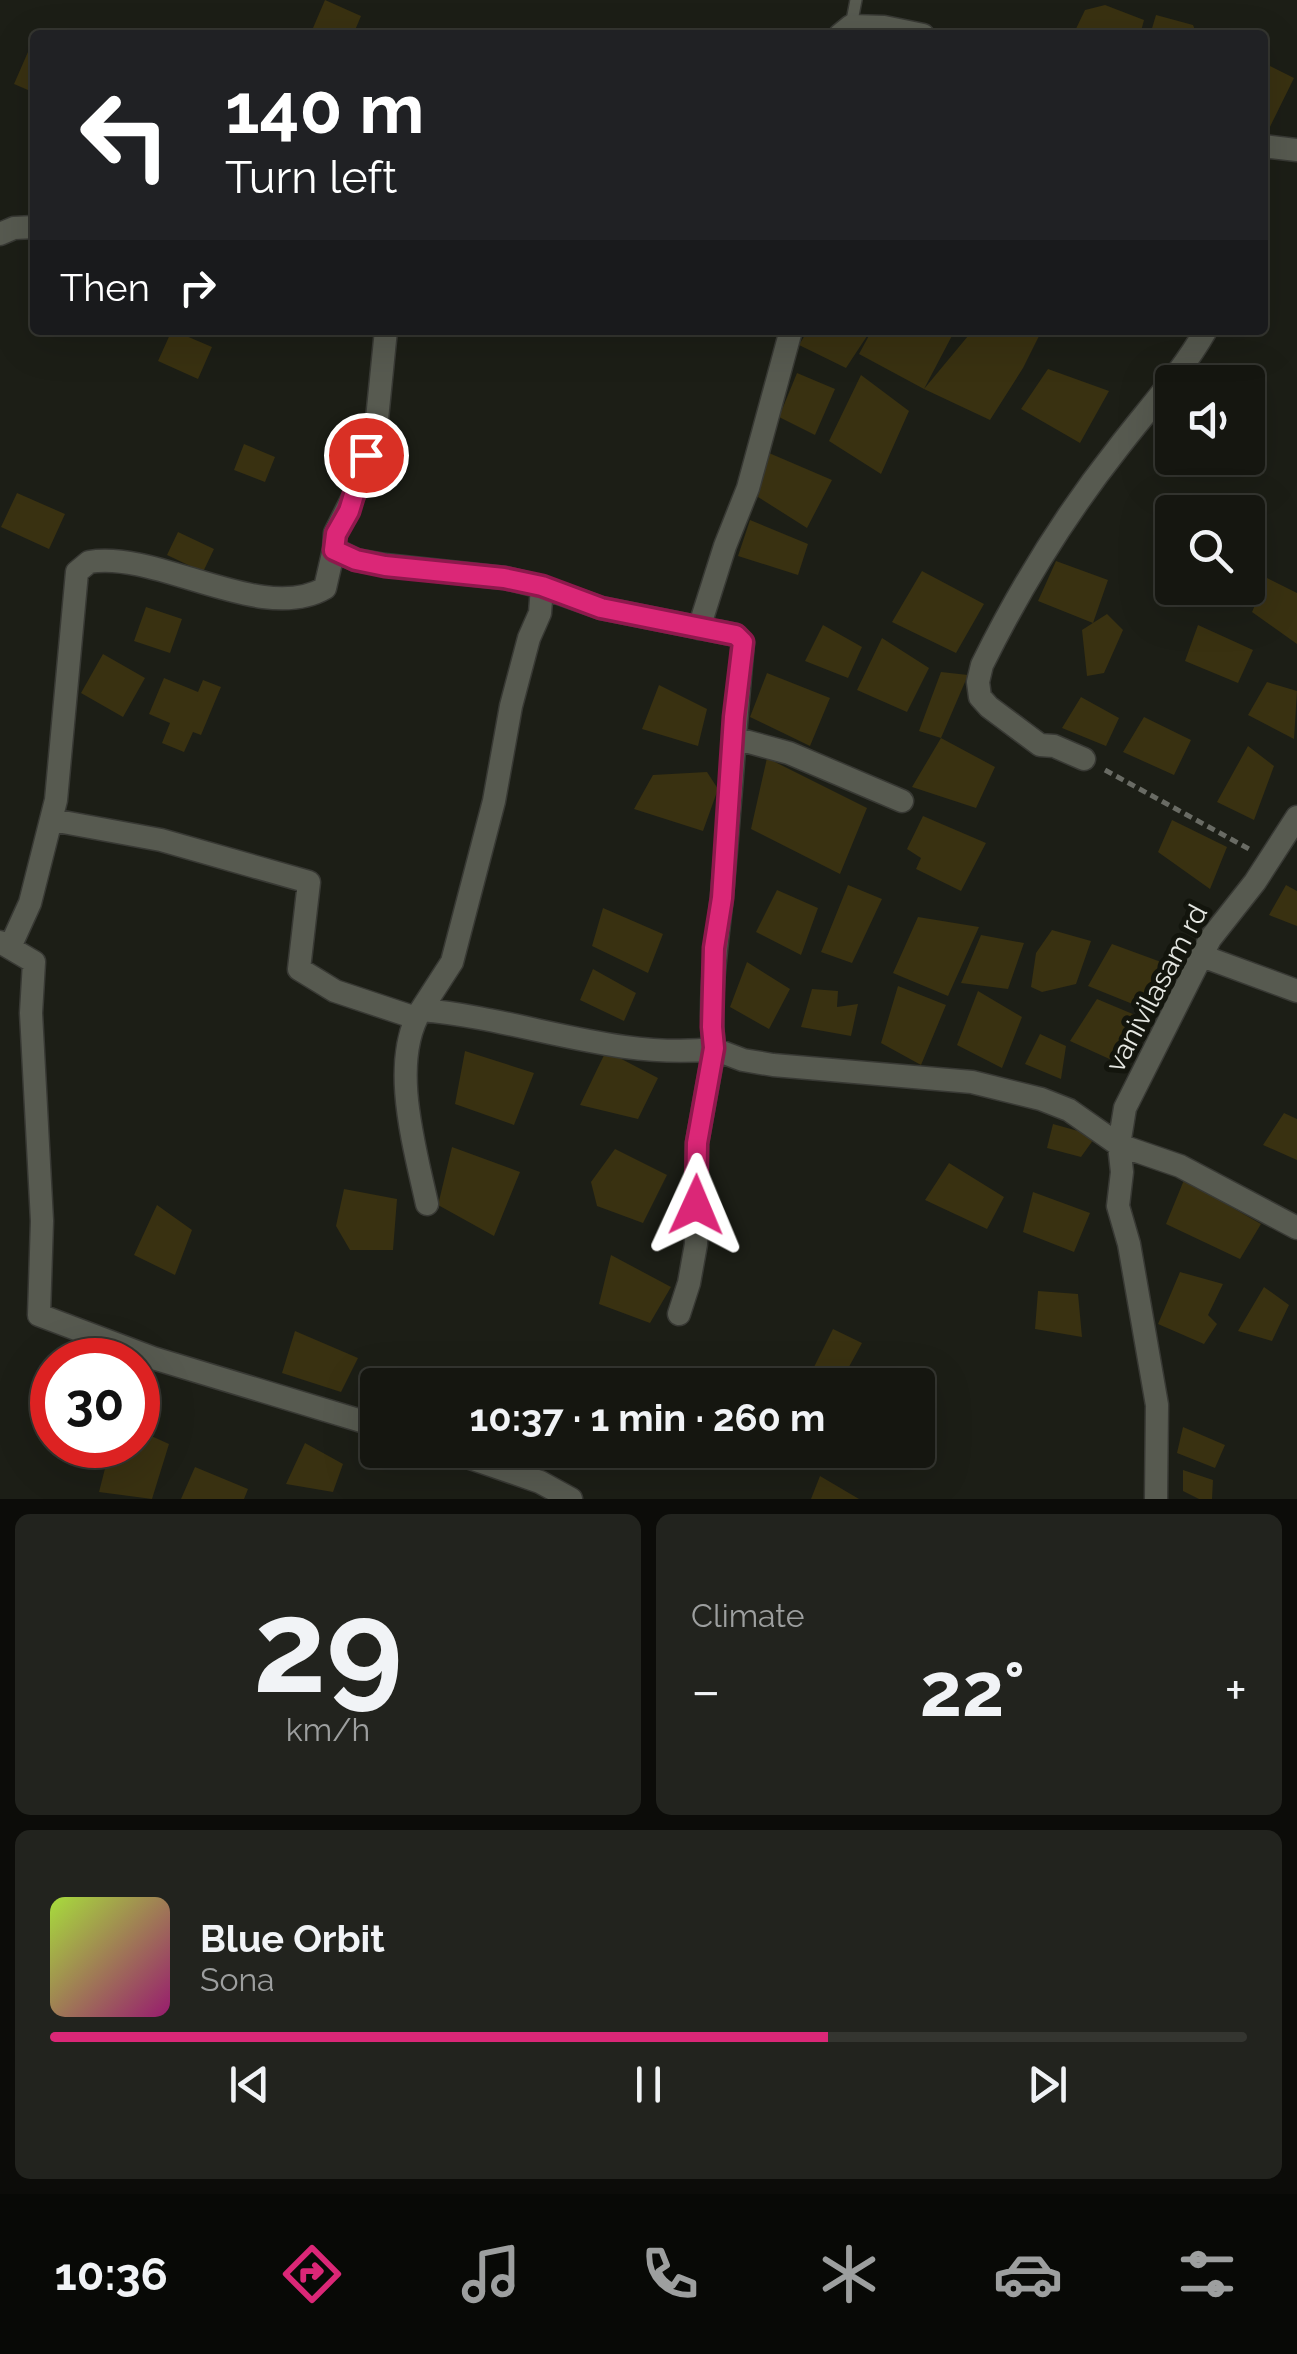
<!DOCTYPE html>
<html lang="en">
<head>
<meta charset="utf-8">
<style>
  body { margin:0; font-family:Raleway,sans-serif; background:#22231e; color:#f1f3f6; height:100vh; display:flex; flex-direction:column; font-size:38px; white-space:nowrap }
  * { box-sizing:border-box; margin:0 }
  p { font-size:32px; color:#9d9f9f }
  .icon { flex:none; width:55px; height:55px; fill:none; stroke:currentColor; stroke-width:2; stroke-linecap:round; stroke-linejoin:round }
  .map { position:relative; height:1499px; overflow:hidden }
  .sheet { display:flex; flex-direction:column; gap:15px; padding:15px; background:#0c0c09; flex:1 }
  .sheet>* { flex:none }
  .top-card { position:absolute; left:30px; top:30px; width:1238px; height:305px; border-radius:10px; box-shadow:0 10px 40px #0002,0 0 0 2px #343530; background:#202124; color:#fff; overflow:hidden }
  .fabs { position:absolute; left:1155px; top:365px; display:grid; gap:20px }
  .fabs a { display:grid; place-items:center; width:110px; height:110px; border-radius:10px; background:#151610; box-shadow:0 10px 40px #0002,0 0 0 2px #343530; font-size:50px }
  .speed { position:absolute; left:30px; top:1338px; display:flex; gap:20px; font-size:50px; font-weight:700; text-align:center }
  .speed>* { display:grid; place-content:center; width:130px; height:130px; border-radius:50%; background:#151610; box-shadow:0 10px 40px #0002,0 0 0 2px #343530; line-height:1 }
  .speed .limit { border:15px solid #d22; background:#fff; color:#111 }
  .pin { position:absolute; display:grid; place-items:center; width:85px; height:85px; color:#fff; margin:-42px; border:5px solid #fff; border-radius:50%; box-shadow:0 2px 10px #0007 }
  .me { position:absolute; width:110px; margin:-55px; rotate:1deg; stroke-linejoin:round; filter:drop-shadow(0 0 8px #0008) }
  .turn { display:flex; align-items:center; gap:35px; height:210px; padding:0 30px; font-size:45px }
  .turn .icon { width:130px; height:130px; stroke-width:2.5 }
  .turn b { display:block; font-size:70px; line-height:85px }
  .then { display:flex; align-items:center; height:95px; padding:0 30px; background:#0003; gap:20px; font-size:38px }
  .big { font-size:75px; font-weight:700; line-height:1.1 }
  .sheet .tile { flex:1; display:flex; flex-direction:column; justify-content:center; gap:15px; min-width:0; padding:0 35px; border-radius:15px; background:#22231e }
  .sheet .dial { align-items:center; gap:0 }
  .dial b { font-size:130px; line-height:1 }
  .song { display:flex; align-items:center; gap:30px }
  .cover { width:120px; height:120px; border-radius:15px; background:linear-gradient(135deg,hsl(80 70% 55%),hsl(320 70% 35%)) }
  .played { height:10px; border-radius:5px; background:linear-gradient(90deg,#db2777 65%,#343530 65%) }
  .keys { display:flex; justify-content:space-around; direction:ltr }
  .heat { display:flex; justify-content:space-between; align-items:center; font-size:55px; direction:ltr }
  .sheet .tiles { flex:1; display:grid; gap:15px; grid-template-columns:1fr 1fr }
  .tile:last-child { grid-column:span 2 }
  .trip { position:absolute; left:360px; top:1368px; width:575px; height:100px; border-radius:10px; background:#151610; box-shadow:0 10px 40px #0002,0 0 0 2px #343530; font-weight:700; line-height:100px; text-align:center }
  .dock { display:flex; height:160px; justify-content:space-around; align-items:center; background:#080906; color:#9d9f9f }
  .dock .icon { width:70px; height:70px }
  .dock .current { color:#db2777 }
  .dock b { font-size:45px; color:#f1f3f6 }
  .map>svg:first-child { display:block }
  .building { fill:#393111 }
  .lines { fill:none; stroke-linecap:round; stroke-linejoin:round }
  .service-casing { stroke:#383934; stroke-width:14 }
  .minor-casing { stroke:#383934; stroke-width:25 }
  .path { stroke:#696b64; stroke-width:5; stroke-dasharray:8 5; stroke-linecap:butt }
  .service { stroke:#575a50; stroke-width:11 }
  .minor { stroke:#575a50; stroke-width:22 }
  .route-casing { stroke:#8e194d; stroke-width:25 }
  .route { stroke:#db2777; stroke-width:18 }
  .labels { text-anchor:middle; stroke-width:10; stroke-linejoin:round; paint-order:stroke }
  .street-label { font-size:28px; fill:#e5e7e2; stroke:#13150d }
</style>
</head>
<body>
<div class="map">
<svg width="1297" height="1499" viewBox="0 0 1297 1499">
  <rect width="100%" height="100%" fill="#1c1e16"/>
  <!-- building -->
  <path class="building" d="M 325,0 L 361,16 L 353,35 L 310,35 Z
    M 1105,5 L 1144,20 L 1140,35 L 1073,35 L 1085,10 Z
    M 1156,15 L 1193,25 L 1197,35 L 1150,35 Z
    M 35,36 L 35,93 L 14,84 Z
    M 1262,62 L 1294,78 L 1266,135 L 1262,134 Z
    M 172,330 L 212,347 L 198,379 L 158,361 Z
    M 808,330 L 871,330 L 846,368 L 799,345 Z
    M 872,330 L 955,330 L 924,389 L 859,354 Z
    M 973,330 L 1042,330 L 1023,368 L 990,420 L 924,389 Z
    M 1048,369 L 1109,391 L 1080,443 L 1021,409 Z
    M 797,373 L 835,389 L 815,435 L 779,417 Z
    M 861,375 L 909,411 L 881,474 L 829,441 Z
    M 244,444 L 275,457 L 265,482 L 234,470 Z
    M 769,453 L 832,480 L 807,528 L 758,497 Z
    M 17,493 L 65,514 L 49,549 L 1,527 Z
    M 750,520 L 808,544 L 798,575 L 738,556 Z
    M 178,532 L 214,549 L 203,572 L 167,555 Z
    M 1056,561 L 1108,580 L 1093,623 L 1038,601 Z
    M 922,571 L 984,604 L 956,653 L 892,622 Z
    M 1267,578 L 1297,593 L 1297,644 L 1252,612 Z
    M 146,607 L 182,619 L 170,653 L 134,641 Z
    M 1107,614 L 1123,630 L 1104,673 L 1087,676 L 1082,630 Z
    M 823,625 L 862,647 L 848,678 L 805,661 Z
    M 1198,625 L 1253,650 L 1238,683 L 1185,661 Z
    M 882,638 L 929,668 L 907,712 L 857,690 Z
    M 103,654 L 145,678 L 123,717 L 81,693 Z
    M 941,672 L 968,675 L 941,738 L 919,731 Z
    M 767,673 L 830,698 L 810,746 L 750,717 Z
    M 164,678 L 198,692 L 203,680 L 221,687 L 201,735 L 193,732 L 184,752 L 162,743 L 170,723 L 149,714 Z
    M 1267,682 L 1297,691 L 1294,739 L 1248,715 Z
    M 659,685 L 707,709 L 698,746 L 642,729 Z
    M 1081,697 L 1119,718 L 1106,746 L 1062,728 Z
    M 1144,717 L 1191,740 L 1174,775 L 1123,752 Z
    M 941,738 L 995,767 L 976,808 L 912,787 Z
    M 1248,746 L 1274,766 L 1254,820 L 1217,802 Z
    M 767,758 L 867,808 L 840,874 L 751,829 Z
    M 707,772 L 718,789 L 703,831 L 634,809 L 653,775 Z
    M 923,816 L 986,843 L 961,891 L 916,869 L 921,858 L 907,849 Z
    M 1172,820 L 1227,847 L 1210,889 L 1158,852 Z
    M 848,885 L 882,899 L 852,963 L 821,952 Z
    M 1286,885 L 1297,891 L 1297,926 L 1269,915 Z
    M 777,890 L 818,908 L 801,955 L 756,932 Z
    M 603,908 L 663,934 L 648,973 L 592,946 Z
    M 918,917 L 979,927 L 948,996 L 893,973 Z
    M 1052,930 L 1091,941 L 1076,984 L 1042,992 L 1031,987 L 1036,953 Z
    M 981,935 L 1024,943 L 1008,989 L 961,983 Z
    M 1112,944 L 1172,966 L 1155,1013 L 1088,986 Z
    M 747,962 L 790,989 L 769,1029 L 730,1007 Z
    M 593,969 L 636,993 L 624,1021 L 580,1000 Z
    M 898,986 L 946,1005 L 921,1065 L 881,1043 Z
    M 812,989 L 838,991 L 837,1007 L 858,1004 L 851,1036 L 801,1027 Z
    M 978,991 L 1022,1017 L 1002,1068 L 957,1045 Z
    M 1097,999 L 1147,1020 L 1127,1067 L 1070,1041 Z
    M 1040,1034 L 1066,1046 L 1061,1079 L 1025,1064 Z
    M 465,1051 L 534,1073 L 514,1125 L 455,1104 Z
    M 606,1051 L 658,1078 L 638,1119 L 580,1105 Z
    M 1284,1113 L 1297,1119 L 1297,1160 L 1263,1145 Z
    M 1053,1124 L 1096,1136 L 1081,1157 L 1047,1148 Z
    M 452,1147 L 520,1172 L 494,1236 L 438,1205 Z
    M 615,1149 L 667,1175 L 643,1223 L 597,1206 L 591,1182 Z
    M 949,1163 L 1004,1197 L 987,1229 L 925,1200 Z
    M 1184,1180 L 1261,1224 L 1240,1259 L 1166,1224 Z
    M 344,1189 L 397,1199 L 393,1250 L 350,1250 L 336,1226 Z
    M 1033,1192 L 1090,1213 L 1074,1252 L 1023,1232 Z
    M 157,1205 L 192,1230 L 175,1275 L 134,1255 Z
    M 611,1255 L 671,1287 L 650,1323 L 599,1304 Z
    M 1180,1272 L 1223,1284 L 1208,1315 L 1217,1324 L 1204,1344 L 1158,1324 Z
    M 1264,1287 L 1289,1305 L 1272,1341 L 1238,1331 Z
    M 1038,1291 L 1078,1294 L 1082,1337 L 1035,1329 Z
    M 833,1329 L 862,1343 L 839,1385 L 810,1375 Z
    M 295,1331 L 358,1358 L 341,1392 L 282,1373 Z
    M 1183,1427 L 1225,1445 L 1215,1468 L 1177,1453 Z
    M 138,1430 L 169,1444 L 152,1499 L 99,1492 L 111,1445 L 138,1445 Z
    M 305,1443 L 343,1464 L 333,1492 L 286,1484 Z
    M 557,1450 L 600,1450 L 594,1469 Z
    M 666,1450 L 700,1450 L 696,1467 L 664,1455 Z
    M 195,1467 L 248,1489 L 244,1499 L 181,1499 Z
    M 1183,1470 L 1213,1480 L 1212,1499 L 1199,1499 L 1183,1491 Z
    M 820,1476 L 859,1499 L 811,1499 Z"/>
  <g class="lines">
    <defs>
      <path id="service" d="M 851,26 L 856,0"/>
      <path id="minor" d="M 840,35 L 851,26 L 884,27 L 923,35
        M 1262,146 L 1297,150
        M 0,234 L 14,228 L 35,227
        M 386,330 L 377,419 L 357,489 L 335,533 L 334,549 L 356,560 L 385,565 L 505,578 L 542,587 L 601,608 L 736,635 L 743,643 C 735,727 730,811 722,895 C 717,947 708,997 714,1049 L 743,1060 L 773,1065 L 972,1082 L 1041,1099 L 1069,1110 L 1119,1145 L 1180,1166 L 1297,1228
        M 699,628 L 725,546 L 748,488 L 791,330
        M 734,738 L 789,753 L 902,801
        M 1084,759 L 1054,746 L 1040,745 L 989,707 L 980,697 L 978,682 L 982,665 C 1020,588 1065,515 1118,448 C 1148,409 1182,372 1206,330
        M 52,820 L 161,840 L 309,882 L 299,969 L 335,991 L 416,1018
        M 0,942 L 34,962 L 31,1013 L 42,1221 L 39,1315 L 153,1358 L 378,1426
        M 10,947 L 30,903 L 56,800 L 77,572 L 89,562 C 158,550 262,625 325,588 L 334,549
        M 1202,956 L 1297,991
        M 421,1010 L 452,962 L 494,801 L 511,706 L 529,638 L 540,613 L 542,587
        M 427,1204 C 415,1148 389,1062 421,1010 C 520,1018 614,1060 714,1049 L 697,1143 L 696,1244 L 689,1283 L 679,1314
        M 447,1450 L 540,1482 L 571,1499
        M 1156,1499 L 1157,1405 L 1129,1244 L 1118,1206 L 1122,1172 L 1119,1145 L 1125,1108 L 1210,939 L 1255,882 L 1297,817"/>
    </defs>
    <!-- service casing -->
    <use href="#service" class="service-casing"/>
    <!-- minor casing -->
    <use href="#minor" class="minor-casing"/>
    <!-- path -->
    <path class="path" d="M 1105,770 L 1249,849"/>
    <!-- service -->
    <use href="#service" class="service"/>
    <!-- minor -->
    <use href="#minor" class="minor"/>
  </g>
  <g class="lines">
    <defs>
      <path id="route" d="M 366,455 L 349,511 L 336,534 L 334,550 L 356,560 L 385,566 L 504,578 L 542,586 L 601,608 L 736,635 L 743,642 L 734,717 L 722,898 L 714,948 L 712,1027 L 714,1048 L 697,1143 L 696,1205"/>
    </defs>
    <!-- route casing -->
    <use href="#route" class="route-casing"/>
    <!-- route -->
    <use href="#route" class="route"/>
  </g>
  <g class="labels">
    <!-- street labels -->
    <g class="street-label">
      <text transform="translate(1156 988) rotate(-62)" y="10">vanivilasam rd</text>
    </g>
  </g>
</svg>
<div class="fabs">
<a><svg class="icon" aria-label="sound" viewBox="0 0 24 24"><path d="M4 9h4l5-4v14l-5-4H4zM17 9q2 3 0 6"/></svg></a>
<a><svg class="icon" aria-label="search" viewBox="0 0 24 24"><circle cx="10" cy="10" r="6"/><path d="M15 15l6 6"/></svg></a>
</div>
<div class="speed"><div class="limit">30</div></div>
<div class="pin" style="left:366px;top:455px;background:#d93025"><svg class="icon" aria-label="arrive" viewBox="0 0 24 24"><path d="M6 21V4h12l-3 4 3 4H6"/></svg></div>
<svg class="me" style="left:696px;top:1205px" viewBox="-20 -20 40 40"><path d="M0-17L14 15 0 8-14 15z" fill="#db2777" stroke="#fff" stroke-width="4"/></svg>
<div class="trip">10:37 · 1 min · 260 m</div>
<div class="top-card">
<div class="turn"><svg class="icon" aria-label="left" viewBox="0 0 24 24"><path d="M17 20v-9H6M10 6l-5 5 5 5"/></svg><div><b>140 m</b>Turn left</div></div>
<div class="then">Then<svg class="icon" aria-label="right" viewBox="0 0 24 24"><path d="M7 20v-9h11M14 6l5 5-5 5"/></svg></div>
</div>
</div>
<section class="sheet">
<div class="tiles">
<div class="tile dial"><b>29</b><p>km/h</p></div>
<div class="tile"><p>Climate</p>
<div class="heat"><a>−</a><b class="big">22°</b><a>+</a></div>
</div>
<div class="tile">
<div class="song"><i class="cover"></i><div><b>Blue Orbit</b><p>Sona</p></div></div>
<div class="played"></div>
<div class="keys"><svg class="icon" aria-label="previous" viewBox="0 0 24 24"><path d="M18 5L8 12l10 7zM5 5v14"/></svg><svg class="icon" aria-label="pause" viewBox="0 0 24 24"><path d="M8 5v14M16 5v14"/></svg><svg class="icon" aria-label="next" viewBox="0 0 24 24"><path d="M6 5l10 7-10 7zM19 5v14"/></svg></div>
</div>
</div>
</section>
<nav class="dock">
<b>10:36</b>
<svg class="icon current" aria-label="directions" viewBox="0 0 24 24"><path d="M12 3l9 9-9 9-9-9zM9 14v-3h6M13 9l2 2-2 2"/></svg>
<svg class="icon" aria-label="music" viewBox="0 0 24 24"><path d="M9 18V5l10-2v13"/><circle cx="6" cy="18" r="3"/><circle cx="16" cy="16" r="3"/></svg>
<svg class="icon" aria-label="phone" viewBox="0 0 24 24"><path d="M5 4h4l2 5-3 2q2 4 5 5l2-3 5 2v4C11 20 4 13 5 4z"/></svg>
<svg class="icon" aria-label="climate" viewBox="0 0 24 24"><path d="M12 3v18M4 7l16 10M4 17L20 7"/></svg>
<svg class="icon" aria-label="car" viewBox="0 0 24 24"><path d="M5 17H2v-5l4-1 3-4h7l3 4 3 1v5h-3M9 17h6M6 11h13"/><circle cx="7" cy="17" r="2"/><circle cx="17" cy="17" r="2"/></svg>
<svg class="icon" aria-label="filters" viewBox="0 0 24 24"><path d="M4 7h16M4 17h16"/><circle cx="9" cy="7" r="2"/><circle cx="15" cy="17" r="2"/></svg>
</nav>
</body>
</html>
